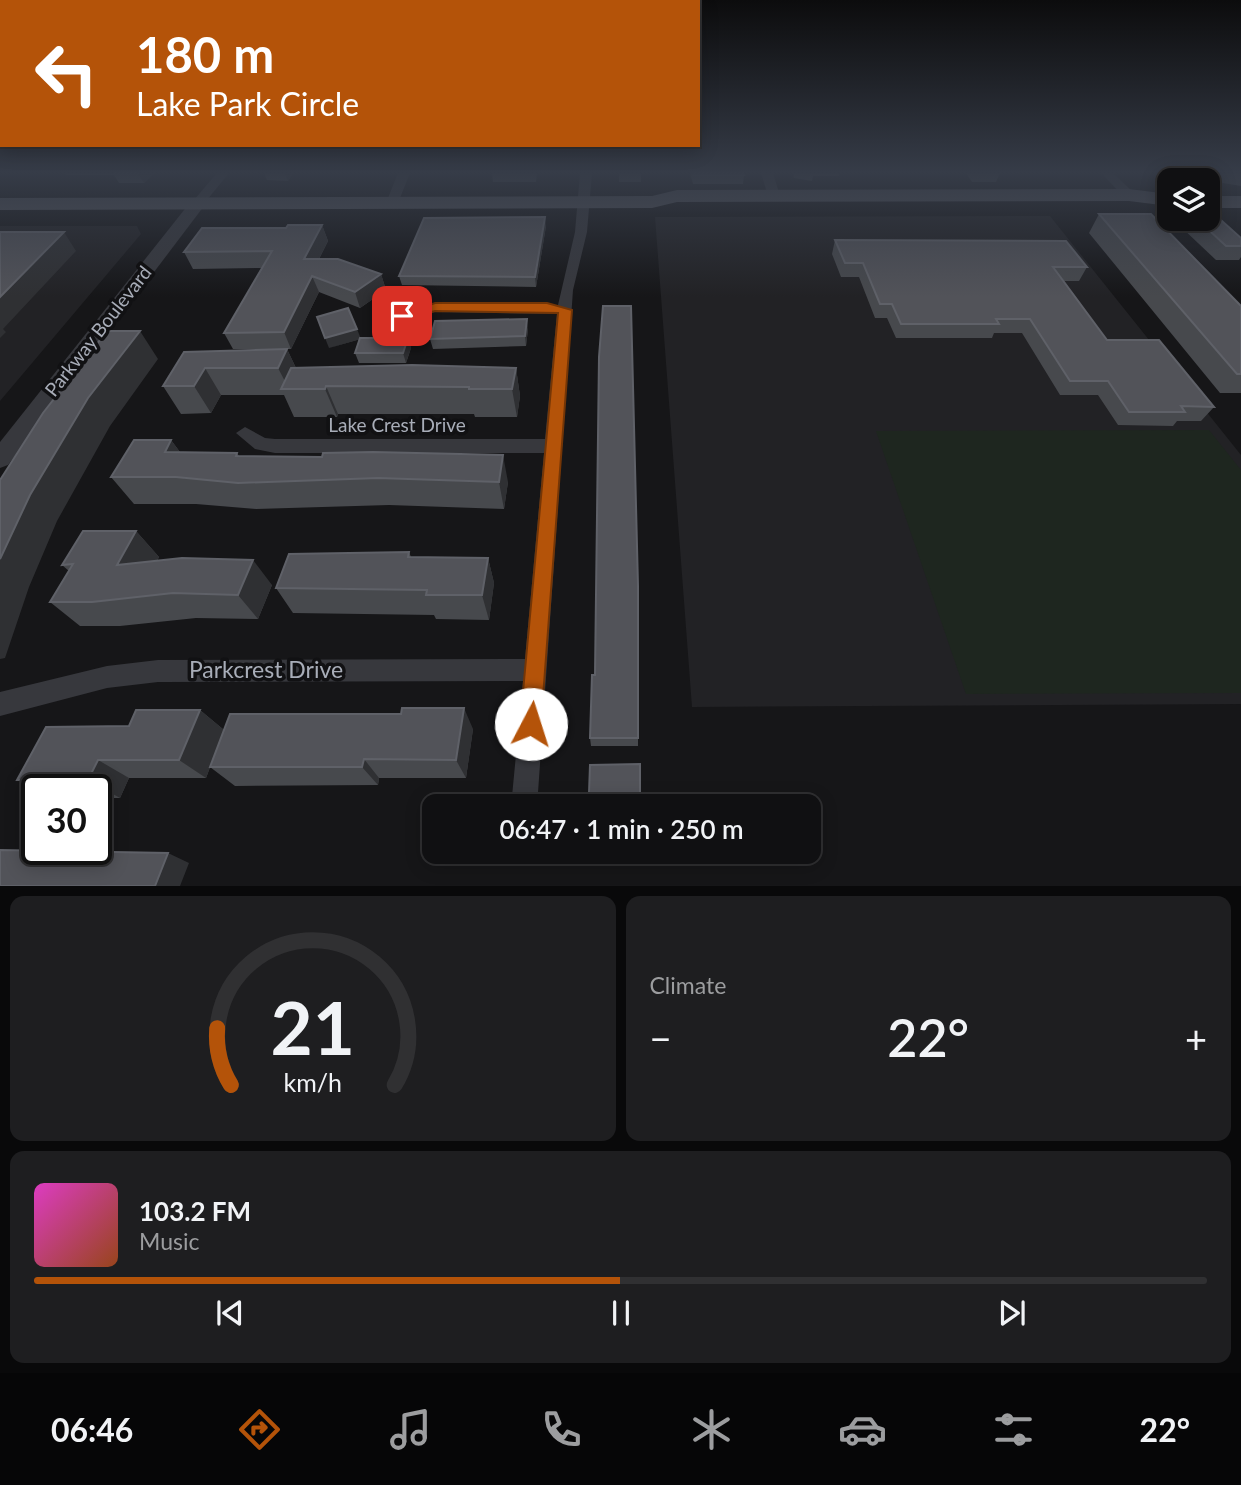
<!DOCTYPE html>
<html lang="en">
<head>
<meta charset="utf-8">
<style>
  body { margin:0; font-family:Lato,sans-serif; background:#1e1e20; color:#f1f3f6; height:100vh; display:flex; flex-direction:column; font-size:26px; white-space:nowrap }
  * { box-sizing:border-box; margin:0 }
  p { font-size:23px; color:#9c9d9f }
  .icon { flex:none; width:38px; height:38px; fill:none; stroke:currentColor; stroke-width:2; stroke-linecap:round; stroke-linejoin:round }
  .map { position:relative; height:886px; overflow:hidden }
  .details { display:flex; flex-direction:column; gap:10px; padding:10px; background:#09090a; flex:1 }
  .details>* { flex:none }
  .guide { position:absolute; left:0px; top:0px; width:700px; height:147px; box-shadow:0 4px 18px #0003,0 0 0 2px #303032; background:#b45309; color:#fff; overflow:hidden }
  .controls { position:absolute; left:1157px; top:168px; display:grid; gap:14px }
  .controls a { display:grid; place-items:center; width:63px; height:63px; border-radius:14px; background:#101012; box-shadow:0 4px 18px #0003,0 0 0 2px #303032; font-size:35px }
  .speed { position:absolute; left:21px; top:774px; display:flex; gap:14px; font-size:35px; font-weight:700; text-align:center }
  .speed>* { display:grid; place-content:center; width:91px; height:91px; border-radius:50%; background:#101012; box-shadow:0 4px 18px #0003,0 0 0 2px #303032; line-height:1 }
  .speed .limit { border:4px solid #111; border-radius:10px; background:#fff; color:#111 }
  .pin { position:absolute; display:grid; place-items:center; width:60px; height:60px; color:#fff; margin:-30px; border-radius:14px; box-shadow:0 4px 10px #0006 }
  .me { position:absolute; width:77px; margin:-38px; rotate:5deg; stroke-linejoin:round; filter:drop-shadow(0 0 5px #0008) }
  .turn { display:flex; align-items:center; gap:24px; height:147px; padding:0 21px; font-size:32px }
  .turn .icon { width:91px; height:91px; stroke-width:2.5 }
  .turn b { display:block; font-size:49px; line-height:60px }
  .big { font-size:52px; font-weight:600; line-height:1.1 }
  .details .tile { flex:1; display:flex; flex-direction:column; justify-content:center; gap:10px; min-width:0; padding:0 24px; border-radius:14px; background:#1e1e20 }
  .details .dial { align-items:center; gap:0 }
  .dial svg { height:182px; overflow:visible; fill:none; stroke:#303032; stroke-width:7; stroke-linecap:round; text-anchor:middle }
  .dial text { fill:#f1f3f6; stroke:none }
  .song { display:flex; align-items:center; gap:21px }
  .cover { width:84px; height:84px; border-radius:10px; background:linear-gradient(135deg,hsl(310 70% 55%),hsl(20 70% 35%)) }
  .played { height:7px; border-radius:4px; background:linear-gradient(90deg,#b45309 50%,#303032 50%) }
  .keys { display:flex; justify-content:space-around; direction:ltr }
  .heat { display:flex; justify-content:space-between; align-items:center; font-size:38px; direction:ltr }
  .details .tiles { flex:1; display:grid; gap:10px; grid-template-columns:1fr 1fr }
  .tile:last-child { grid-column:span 2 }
  .trip { position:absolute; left:422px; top:794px; width:399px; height:70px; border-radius:14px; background:#101012; box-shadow:0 4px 18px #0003,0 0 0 2px #303032; font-weight:600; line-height:70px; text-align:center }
  .tabs { display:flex; height:112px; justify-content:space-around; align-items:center; background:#060607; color:#9c9d9f }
  .tabs .icon { width:49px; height:49px }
  .tabs .selected { color:#b45309 }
  .tabs b { font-size:32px; color:#f1f3f6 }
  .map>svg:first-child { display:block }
  .built { fill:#222225 }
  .green { fill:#1e261f }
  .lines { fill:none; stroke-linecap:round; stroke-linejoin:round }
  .minor { fill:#37383d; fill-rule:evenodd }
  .tertiary { fill:#37383d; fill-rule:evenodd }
  .primary { fill:#53555c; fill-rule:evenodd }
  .wall { fill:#47494d }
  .shaded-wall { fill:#2f3033 }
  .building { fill:#525359; stroke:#5f6168; stroke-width:2 }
  .route { fill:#b45309; stroke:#753606; stroke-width:2 }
  .labels { text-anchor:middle; stroke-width:7; stroke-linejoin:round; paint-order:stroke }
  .street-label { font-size:19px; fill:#a8adb8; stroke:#111113 }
  .near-street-label { font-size:23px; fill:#a8adb8; stroke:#111113 }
</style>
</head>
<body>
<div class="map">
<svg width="1241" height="887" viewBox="0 0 1241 887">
  <rect width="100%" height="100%" fill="#161618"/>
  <!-- built -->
  <path class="built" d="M 1050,216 L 1241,455 L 1241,704 L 692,707 L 655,217 Z
    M 0,226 L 137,226 L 141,234 L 0,401 Z"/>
  <!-- green -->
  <path class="green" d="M 1209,430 L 1241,470 L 1241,693 L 966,694 L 876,431 Z"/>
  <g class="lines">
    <!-- minor -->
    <path class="minor" d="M 217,173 L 229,173 L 202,206 L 194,206 L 194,200 Z
      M 398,173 L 410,173 L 398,203 L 388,206 L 386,203 Z
      M 580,173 L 592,173 L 587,232 L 573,290 L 537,807 L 511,807 L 523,681 L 158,682 L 107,688 L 0,716 L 0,692 L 107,666 L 158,660 L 525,659 L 544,453 L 275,453 L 255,449 L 236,433 L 245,427 L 265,438 L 275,439 L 545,439 L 557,314 L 435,312 L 402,321 L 395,316 L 397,313 L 435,304 L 558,305 L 575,232 Z
      M 761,173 L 773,173 L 780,196 L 778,199 L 768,196 Z
      M 1101,173 L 1113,173 L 1133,192 L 1133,198 L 1125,198 Z"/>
    <!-- tertiary -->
    <path class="tertiary" d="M 198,198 L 204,200 L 204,206 L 8,465 L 0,468 L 0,442 L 192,200 Z"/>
    <!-- primary -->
    <path class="primary" d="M 1129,189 L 1169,194 L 1169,206 L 1129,201 L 677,202 L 652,208 L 0,210 L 0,198 L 652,196 L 677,190 Z
      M 1208,196 L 1241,196 L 1241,208 L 1208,208 Z"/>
  </g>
  <!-- wall -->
  <path class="wall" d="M 64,173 L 154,173 L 144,183 L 119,183 L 114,175 L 66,175 Z
    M 264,173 L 293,173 L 288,181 L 267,180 Z
    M 492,173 L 537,173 L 536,182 L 493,182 Z
    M 619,173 L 641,173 L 641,182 L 619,182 Z
    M 690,173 L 743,173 L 744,175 L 743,184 L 693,184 Z
    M 793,173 L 839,173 L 839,176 L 813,176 L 812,181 L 794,178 Z
    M 966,173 L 1000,173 L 996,182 L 972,182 Z
    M 1167,173 L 1241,173 L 1241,186 L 1168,174 Z
    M 1099,214 L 1241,306 L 1241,393 L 1220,393 L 1089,233 Z
    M 1185,219 L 1208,219 L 1241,238 L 1241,257 L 1239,260 L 1216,260 L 1180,226 Z
    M 322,225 L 328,241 L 319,259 L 381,274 L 386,290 L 360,308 L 319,292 L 291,349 L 233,349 L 224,333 L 262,268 L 193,269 L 184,252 L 286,228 Z
    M 546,226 L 536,287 L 402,285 L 399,276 Z
    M 835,240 L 1087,267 L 1079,281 L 1064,281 L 1107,340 L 1214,407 L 1201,421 L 1177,421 L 1173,426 L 1118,425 L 1098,395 L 1060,395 L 1022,333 L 994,333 L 992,338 L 896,338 L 887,318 L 875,318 L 859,277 L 841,277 L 832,254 Z
    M 528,329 L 526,346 L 433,349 L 430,339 Z
    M 361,338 L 408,338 L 411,348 L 406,363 L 359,363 L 355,353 L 360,339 L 329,348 Z
    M 287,349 L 296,368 L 516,368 L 520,396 L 517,417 L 475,417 L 474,414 L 338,414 L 337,417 L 294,417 L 284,395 L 221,395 L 211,413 L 181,414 L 163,386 L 184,352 Z
    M 171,440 L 180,452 L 237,453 L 239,456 L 508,482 L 504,509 L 389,505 L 256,509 L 196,504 L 134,504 L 111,477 Z
    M 136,531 L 159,557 L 157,561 L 272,585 L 258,619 L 196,618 L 120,626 L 80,626 L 50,602 L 69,571 L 62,565 Z
    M 409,552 L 411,557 L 488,558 L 494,583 L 489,620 L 436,619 L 434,615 L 293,613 L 276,588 Z
    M 200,710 L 224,730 L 206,778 L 129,778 L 120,798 L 96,798 L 96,789 L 37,790 L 17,780 L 129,726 Z
    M 401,714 L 473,729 L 466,778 L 379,778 L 378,785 L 235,786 L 210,767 Z
    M 590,738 L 638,738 L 638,746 L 591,746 Z
    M 808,810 L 821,839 L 817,844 L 808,844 Z"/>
  <!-- shaded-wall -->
  <path class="shaded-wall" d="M 139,173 L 154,173 L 144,183 L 138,174 Z
    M 285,173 L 293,173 L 288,181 Z
    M 545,217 L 546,226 L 536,287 L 535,277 Z
    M 322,225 L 328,241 L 311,275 L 304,259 Z
    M 64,232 L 76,251 L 3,329 L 6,332 L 0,338 L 0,297 Z
    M 381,274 L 386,290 L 360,308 L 355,292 Z
    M 312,276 L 319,292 L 291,349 L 284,332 Z
    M 527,319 L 528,329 L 526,346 L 525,336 Z
    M 357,329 L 361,339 L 329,348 L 325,338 Z
    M 140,331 L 158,359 L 110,426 L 57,521 L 29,587 L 5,658 L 0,659 L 0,559 L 30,495 L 88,398 Z
    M 408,338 L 411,348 L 406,363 L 403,353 Z
    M 287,349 L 300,377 L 289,389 L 278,368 Z
    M 205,368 L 221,395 L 211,413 L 194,386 Z
    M 516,368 L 520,396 L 517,417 L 512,389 Z
    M 326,386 L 338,414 L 337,417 L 325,389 Z
    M 171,440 L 191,467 L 185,479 L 165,452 Z
    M 503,455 L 508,482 L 504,509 L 499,482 Z
    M 136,531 L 159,557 L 142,590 L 117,565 Z
    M 488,558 L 494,583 L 489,620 L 482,595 Z
    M 253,560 L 272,585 L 258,619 L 238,595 Z
    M 464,708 L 473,729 L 466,778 L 456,760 Z
    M 200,710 L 224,730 L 206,778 L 179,760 Z
    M 364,759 L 379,778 L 378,785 L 362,767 Z
    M 98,760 L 129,778 L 120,798 L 88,780 Z
    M 168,853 L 189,863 L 180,886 L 155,886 Z"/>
  <!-- building -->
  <path class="building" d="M 114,173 L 139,173 L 113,174 Z
    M 693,173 L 743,173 L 744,175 L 694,175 Z
    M 1208,212 L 1212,212 L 1241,238 L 1241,246 L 1226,246 L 1197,219 L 1208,219 Z
    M 1099,214 L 1151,214 L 1241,306 L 1241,374 L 1237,374 Z
    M 545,217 L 535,277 L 399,276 L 424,218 Z
    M 288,225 L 322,225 L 304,259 L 338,259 L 381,274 L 355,292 L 312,276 L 284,332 L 224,333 L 272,251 L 184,252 L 202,228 L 286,228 Z
    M 0,232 L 64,232 L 0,297 Z
    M 835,240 L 1066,241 L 1087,267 L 1053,267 L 1107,340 L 1159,340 L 1214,407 L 1181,406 L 1185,412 L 1129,412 L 1108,381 L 1070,381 L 1030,319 L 996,319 L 999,324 L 901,324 L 892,304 L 880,304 L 863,263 L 845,263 Z
    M 603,306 L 631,306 L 638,586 L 638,738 L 590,738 L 592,675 L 595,675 L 599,357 Z
    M 348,308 L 357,329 L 325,338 L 317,317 Z
    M 527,319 L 525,336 L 430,339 L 435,321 Z
    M 107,331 L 140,331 L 88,398 L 30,495 L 0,559 L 0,480 L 43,413 Z
    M 360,338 L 408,338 L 403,353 L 355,353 Z
    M 287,349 L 278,368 L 205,368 L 194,386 L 163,386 L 184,352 Z
    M 412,365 L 516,368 L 512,389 L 469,389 L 469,387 L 326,386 L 325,389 L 281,389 L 291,368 Z
    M 134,440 L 171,440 L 165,452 L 237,453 L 236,456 L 322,457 L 323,453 L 373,452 L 503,455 L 499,482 L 378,478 L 238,483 L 176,477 L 111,477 Z
    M 83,531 L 136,531 L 117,565 L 182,558 L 253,560 L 238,595 L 173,593 L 92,602 L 50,602 L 73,564 L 62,565 Z
    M 409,552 L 408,557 L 488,558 L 482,595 L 426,595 L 427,590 L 276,588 L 289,554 Z
    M 402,708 L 464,708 L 456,760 L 364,759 L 362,767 L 210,767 L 230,714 L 401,714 Z
    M 136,710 L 200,710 L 179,760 L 98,760 L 88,780 L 17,780 L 46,727 L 129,726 Z
    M 640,764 L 640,807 L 585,807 L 586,793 L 589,793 L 590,765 Z
    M 808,810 L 816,810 L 821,839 L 808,839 Z
    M 0,850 L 168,853 L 155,886 L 0,886 Z"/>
  <!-- sky -->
  <linearGradient id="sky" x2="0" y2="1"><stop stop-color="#0c0c0d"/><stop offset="0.58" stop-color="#363c48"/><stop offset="1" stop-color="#363c48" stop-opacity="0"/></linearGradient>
  <rect width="1241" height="297" fill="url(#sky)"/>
  <!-- route -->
  <path class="route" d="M 547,303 L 572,310 L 541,724 L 538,732 L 531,735 L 523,732 L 520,724 L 558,313 L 435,311 L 402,320 L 396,316 L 435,303 Z"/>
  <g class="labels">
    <!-- street labels -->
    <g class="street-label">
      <text transform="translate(98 331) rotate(-52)" y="7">Parkway Boulevard</text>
      <text x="397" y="432">Lake Crest Drive</text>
    </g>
    <!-- near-street labels -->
    <g class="near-street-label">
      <text x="266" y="678">Parkcrest Drive</text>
    </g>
  </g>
</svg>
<div class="controls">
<a><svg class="icon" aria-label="layers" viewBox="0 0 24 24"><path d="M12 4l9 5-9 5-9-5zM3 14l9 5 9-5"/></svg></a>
</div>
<div class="speed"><div class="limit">30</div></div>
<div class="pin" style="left:402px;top:316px;background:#d93025"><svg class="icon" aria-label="arrive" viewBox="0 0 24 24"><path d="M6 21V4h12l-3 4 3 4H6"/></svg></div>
<svg class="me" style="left:531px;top:724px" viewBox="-20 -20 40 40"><circle r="19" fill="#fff"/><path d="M0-13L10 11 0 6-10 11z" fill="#b45309"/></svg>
<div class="trip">06:47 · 1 min · 250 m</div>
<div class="guide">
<div class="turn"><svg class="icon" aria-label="left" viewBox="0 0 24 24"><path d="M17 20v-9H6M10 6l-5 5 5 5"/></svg><div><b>180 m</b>Lake Park Circle</div></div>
</div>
</div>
<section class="details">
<div class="tiles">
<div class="tile dial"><svg viewBox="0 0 100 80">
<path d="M14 69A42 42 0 1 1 86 69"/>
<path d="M14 69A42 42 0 0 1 8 44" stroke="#b45309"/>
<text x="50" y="56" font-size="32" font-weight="700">21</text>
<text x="50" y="72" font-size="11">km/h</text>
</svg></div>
<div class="tile"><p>Climate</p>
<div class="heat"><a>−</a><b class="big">22°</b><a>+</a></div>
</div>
<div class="tile">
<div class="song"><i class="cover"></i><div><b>103.2 FM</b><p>Music</p></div></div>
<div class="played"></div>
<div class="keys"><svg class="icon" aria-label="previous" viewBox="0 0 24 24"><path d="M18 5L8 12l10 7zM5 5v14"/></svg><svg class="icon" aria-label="pause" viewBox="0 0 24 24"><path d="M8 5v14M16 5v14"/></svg><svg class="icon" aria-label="next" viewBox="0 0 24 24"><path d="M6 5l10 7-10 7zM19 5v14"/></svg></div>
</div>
</div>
</section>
<nav class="tabs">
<b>06:46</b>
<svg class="icon selected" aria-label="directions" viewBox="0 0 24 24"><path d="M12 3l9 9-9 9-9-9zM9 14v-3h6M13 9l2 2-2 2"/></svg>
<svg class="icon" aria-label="music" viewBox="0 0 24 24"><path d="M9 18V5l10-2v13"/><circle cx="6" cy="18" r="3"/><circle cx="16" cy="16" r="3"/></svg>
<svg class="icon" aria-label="phone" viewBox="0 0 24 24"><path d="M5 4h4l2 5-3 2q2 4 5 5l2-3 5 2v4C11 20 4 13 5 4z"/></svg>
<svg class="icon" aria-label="climate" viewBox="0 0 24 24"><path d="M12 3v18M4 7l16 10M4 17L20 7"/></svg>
<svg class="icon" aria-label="car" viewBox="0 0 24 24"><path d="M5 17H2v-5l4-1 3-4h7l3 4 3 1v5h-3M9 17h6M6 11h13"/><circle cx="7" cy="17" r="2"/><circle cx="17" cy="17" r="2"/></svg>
<svg class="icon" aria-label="filters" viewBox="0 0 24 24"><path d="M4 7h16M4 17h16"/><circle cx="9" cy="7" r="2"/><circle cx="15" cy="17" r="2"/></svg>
<b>22°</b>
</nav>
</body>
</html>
